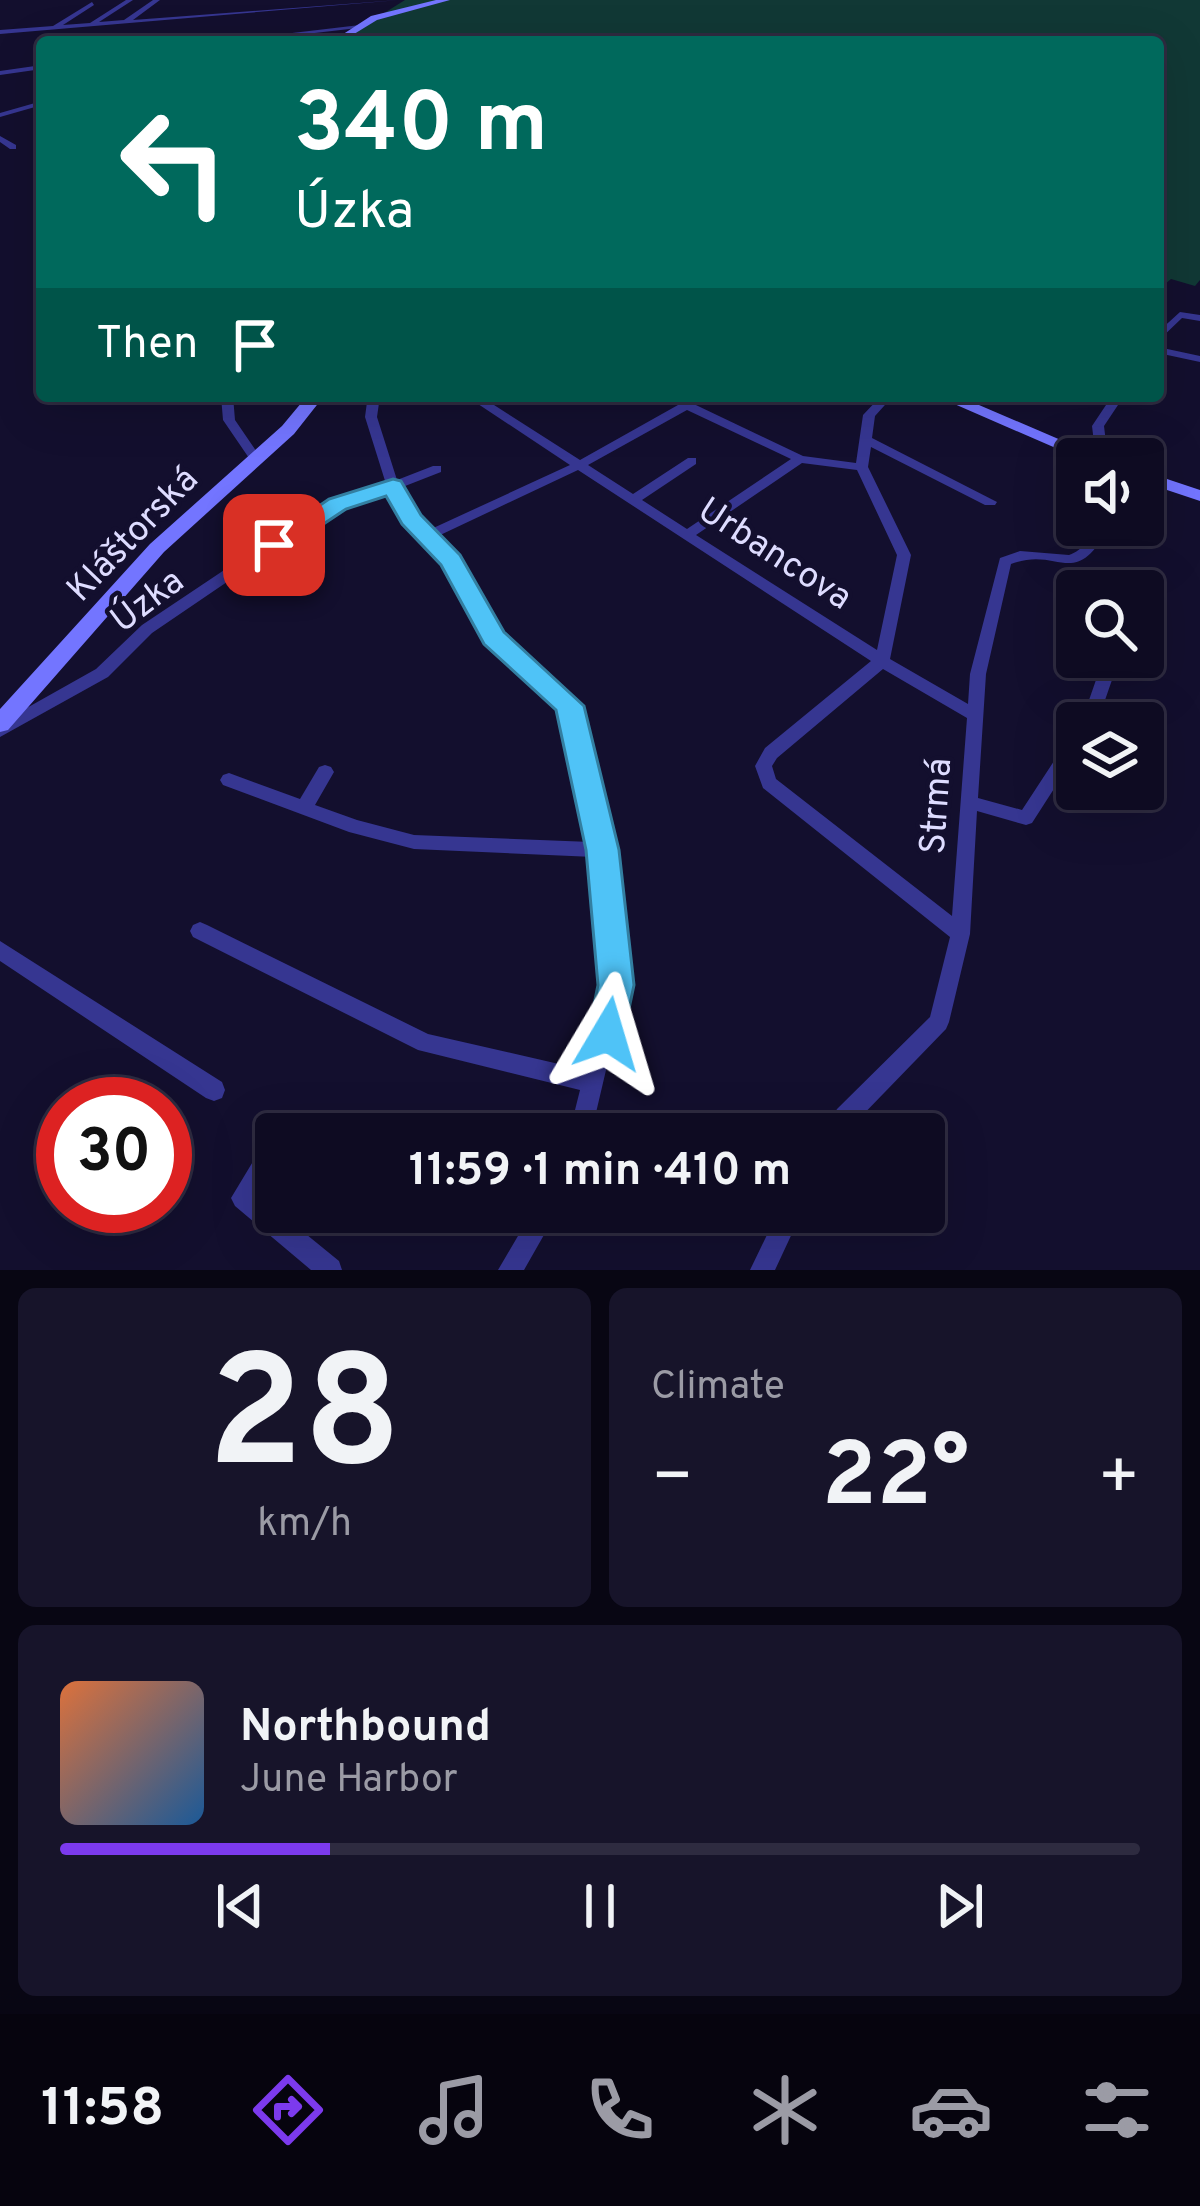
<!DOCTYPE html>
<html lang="en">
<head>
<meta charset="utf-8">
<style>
  body { margin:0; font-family:Overpass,sans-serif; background:#17142a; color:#f1f3f6; height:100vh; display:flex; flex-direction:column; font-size:45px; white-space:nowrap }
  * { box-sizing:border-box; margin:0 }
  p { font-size:39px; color:#9b9ba5 }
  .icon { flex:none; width:66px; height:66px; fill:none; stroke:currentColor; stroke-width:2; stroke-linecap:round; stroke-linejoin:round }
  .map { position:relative; height:1270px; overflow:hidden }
  .side { display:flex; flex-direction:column; gap:18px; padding:18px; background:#080613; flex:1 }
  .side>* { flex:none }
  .banner { position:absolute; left:36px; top:36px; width:1128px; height:366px; border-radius:12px; box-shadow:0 12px 48px #0002,0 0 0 3px #2e2b40; background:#00695c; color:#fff; overflow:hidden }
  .controls { position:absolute; left:1056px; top:438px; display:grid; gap:24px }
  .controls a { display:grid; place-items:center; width:108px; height:108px; border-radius:12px; background:#0e0b22; box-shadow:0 12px 48px #0002,0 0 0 3px #2e2b40; font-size:60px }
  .speed { position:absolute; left:36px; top:1077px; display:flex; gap:24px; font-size:60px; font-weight:700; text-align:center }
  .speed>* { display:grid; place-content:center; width:156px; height:156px; border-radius:50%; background:#0e0b22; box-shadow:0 12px 48px #0002,0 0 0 3px #2e2b40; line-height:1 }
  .speed .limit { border:18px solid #d22; background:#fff; color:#111 }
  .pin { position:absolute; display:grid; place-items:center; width:102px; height:102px; color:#fff; margin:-51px; border-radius:24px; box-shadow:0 6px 18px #0006 }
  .me { position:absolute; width:132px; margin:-66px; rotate:7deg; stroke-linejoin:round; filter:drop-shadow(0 0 9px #0008) }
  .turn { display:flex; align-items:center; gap:42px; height:252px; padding:0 60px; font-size:54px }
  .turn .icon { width:156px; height:156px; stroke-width:2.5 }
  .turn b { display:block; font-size:84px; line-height:102px }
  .then { display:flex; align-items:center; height:114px; padding:0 60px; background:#0003; gap:24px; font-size:45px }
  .big { font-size:90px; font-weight:700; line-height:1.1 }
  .side .card { flex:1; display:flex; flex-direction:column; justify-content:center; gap:18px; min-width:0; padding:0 42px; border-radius:18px; background:#17142a }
  .side .dial { align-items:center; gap:0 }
  .dial b { font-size:156px; line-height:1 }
  .song { display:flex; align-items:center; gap:36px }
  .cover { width:144px; height:144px; border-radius:18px; background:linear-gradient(135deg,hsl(20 70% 55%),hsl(210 70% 35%)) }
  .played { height:12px; border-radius:6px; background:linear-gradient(90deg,#7c3aed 25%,#2e2b40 25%) }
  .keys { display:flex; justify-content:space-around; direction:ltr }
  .heat { display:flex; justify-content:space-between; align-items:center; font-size:66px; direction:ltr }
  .side .tiles { flex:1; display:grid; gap:18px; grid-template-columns:1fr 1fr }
  .card:last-child { grid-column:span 2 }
  .trip { position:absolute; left:255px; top:1113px; width:690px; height:120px; border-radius:12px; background:#0e0b22; box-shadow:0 12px 48px #0002,0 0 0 3px #2e2b40; font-weight:700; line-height:120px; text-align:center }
  .tab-bar { display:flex; height:192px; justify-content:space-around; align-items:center; background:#06040e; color:#9b9ba5 }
  .tab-bar .icon { width:84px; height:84px }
  .tab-bar .selected { color:#7c3aed }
  .tab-bar b { font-size:54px; color:#f1f3f6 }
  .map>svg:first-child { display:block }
  .green { fill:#113835 }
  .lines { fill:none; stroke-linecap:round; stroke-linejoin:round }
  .street { fill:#363691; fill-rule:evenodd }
  .secondary { fill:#7375ff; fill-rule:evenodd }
  .route { fill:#4fc3f7; stroke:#337fa1; stroke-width:3 }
  .labels { text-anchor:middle; stroke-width:9; stroke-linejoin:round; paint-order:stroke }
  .street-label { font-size:36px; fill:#dedcff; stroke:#130f2e }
</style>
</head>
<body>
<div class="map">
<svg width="1200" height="1270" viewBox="0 0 1200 1270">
  <rect width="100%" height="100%" fill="#130f2e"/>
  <!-- green -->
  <path class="green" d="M 405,0 L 1200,0 L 1200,280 L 1195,286 L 1171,279 L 1158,290 L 1158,42 L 338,42 Z"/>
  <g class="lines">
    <!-- street -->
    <path class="street" d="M 126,0 L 133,0 L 99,22 L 124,20 L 153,0 L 160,0 L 133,20 L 399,0 L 0,34 L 0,30 L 53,26 L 92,2 L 94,5 L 63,25 L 90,23 Z
      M 360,25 L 358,28 L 236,42 L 217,42 Z
      M 42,65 L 42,69 L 0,75 L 0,71 Z
      M 42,101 L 42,105 L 0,117 L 0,113 Z
      M 0,136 L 16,145 L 16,149 L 10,149 L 0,142 Z
      M 1180,312 L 1200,315 L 1200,321 L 1182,318 L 1158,341 L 1158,332 Z
      M 1158,347 L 1200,356 L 1200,362 L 1158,353 Z
      M 221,396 L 233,396 L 235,420 L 261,458 L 259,461 L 251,461 L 223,420 Z
      M 313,396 L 380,396 L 377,417 L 397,480 L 433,466 L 441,466 L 441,472 L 400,488 L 416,517 L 429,530 L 570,465 L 466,396 L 480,396 L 580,460 L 678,405 L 662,396 L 677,396 L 803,456 L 856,463 L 863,415 L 881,396 L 893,396 L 875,416 L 872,438 L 997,502 L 995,505 L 985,505 L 871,447 L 868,467 L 911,555 L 890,659 L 968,704 L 970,674 L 1000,558 L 1020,551 L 1069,555 C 1084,550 1089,538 1096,525 L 1110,525 C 1074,593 1060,545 1011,564 L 986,674 L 978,798 L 1022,810 L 1071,735 L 1077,733 L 1077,753 L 1032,823 L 1026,825 L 977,811 L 970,934 L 949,1022 L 946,1029 L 853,1125 L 847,1134 L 824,1134 L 837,1109 L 930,1017 L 950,937 L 763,788 L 755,766 L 765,748 L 871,661 L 578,470 L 436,537 L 459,561 L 499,635 L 578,706 L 611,850 L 626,985 L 591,1134 L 569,1134 L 580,1090 L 418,1050 L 193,937 L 190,931 L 193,925 L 200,922 L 207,925 L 428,1034 L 585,1070 L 606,985 L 594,857 L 414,849 L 349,832 L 223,785 L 220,780 L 223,775 L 229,773 L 300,799 L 319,767 L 325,765 L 331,767 L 334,772 L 315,805 L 357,820 L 414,835 L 591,842 L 563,709 L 488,642 L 446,563 L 405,522 L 390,492 L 318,520 L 152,633 L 108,677 L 0,737 L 0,723 L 96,669 L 142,625 L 308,514 L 386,484 L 365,417 L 367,402 L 315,402 L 309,399 ZM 687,410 L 791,459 L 687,529 L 642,500 L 696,464 L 696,458 L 688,458 L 633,494 L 588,465 ZM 802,463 L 857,470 L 897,555 L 877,650 L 696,535 ZM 883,669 L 967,718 L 952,916 L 776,779 L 772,766 L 777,758 Z
      M 1112,396 L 1124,396 L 1104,426 L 1108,459 L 1096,459 L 1092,426 Z
      M 1104,657 L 1120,657 L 1097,723 L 1081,723 Z
      M 0,941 L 222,1082 L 225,1090 L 222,1098 L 214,1101 L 206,1098 L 0,961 Z
      M 271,1142 L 276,1144 L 276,1166 L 258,1195 L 339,1261 L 342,1270 L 311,1270 L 235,1206 L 231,1198 L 263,1145 Z
      M 532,1212 L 557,1212 L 524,1270 L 498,1270 Z
      M 778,1212 L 802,1212 L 775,1270 L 750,1270 Z"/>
    <!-- secondary -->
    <path class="secondary" d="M 436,0 L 450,0 L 377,20 L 341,42 L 331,42 L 371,16 Z
      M 307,396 L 324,396 L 294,434 L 164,552 L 8,730 L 0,732 L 0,709 L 150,544 L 282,426 Z
      M 936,396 L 958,396 L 1105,459 L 1081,459 Z
      M 1143,471 L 1200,490 L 1200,501 L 1143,482 Z"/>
  </g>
  <!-- route -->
  <path class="route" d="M 393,479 L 401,481 L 421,515 L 460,555 L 504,632 L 584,706 L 619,850 L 634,985 L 621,1047 L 608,1052 L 594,1047 L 588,1034 L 598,985 L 586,850 L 556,710 L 484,644 L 441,565 L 402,524 L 386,496 L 346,509 L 283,551 L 265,551 L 262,545 L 329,499 Z"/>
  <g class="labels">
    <!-- street labels -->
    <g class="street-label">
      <text transform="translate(131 533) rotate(-46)" y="13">Kláštorská</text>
      <text transform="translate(776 552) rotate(33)" y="13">Urbancova</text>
      <text transform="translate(146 599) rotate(-37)" y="13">Úzka</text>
      <text transform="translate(934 806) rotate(-86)" y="13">Strmá</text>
    </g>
  </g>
</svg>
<div class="controls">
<a><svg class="icon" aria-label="sound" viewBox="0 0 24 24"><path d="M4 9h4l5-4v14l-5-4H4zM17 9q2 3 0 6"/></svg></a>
<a><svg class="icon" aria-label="search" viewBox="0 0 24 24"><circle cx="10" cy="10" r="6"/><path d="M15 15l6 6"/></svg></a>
<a><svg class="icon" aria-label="layers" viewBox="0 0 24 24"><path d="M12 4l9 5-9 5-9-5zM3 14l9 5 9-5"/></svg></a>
</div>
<div class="speed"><div class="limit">30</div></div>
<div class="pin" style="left:274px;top:545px;background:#d93025"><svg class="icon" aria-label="arrive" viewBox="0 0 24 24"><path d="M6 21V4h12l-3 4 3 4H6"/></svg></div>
<svg class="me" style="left:608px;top:1034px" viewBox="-20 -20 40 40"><path d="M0-17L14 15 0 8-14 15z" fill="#4fc3f7" stroke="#fff" stroke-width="4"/></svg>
<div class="trip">11:59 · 1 min · 410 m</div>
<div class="banner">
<div class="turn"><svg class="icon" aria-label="left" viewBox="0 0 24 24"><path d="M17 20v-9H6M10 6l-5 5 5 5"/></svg><div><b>340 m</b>Úzka</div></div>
<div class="then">Then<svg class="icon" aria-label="arrive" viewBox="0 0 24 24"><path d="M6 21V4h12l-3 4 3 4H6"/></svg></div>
</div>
</div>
<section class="side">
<div class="tiles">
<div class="card dial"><b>28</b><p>km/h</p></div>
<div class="card"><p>Climate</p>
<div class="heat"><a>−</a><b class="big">22°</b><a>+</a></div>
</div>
<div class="card">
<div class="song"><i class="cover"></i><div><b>Northbound</b><p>June Harbor</p></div></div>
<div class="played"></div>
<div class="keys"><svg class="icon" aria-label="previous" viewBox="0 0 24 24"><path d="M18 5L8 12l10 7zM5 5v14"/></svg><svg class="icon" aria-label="pause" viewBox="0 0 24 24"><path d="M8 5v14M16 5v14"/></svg><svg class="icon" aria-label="next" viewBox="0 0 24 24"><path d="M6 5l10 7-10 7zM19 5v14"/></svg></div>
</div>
</div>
</section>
<nav class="tab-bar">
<b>11:58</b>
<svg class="icon selected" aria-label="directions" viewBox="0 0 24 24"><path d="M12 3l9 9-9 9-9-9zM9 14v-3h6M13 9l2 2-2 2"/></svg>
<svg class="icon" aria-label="music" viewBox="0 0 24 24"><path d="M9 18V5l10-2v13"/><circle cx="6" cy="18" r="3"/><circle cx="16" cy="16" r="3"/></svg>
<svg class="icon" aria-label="phone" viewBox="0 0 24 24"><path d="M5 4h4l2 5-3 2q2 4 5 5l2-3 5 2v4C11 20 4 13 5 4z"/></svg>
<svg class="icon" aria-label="climate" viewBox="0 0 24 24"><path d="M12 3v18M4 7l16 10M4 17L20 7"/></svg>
<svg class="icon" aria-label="car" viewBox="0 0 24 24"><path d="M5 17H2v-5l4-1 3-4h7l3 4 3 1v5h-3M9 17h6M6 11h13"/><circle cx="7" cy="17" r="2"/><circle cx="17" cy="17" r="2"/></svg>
<svg class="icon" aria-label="filters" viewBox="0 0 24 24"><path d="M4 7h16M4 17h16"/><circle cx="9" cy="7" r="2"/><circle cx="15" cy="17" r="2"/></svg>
</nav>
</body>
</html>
